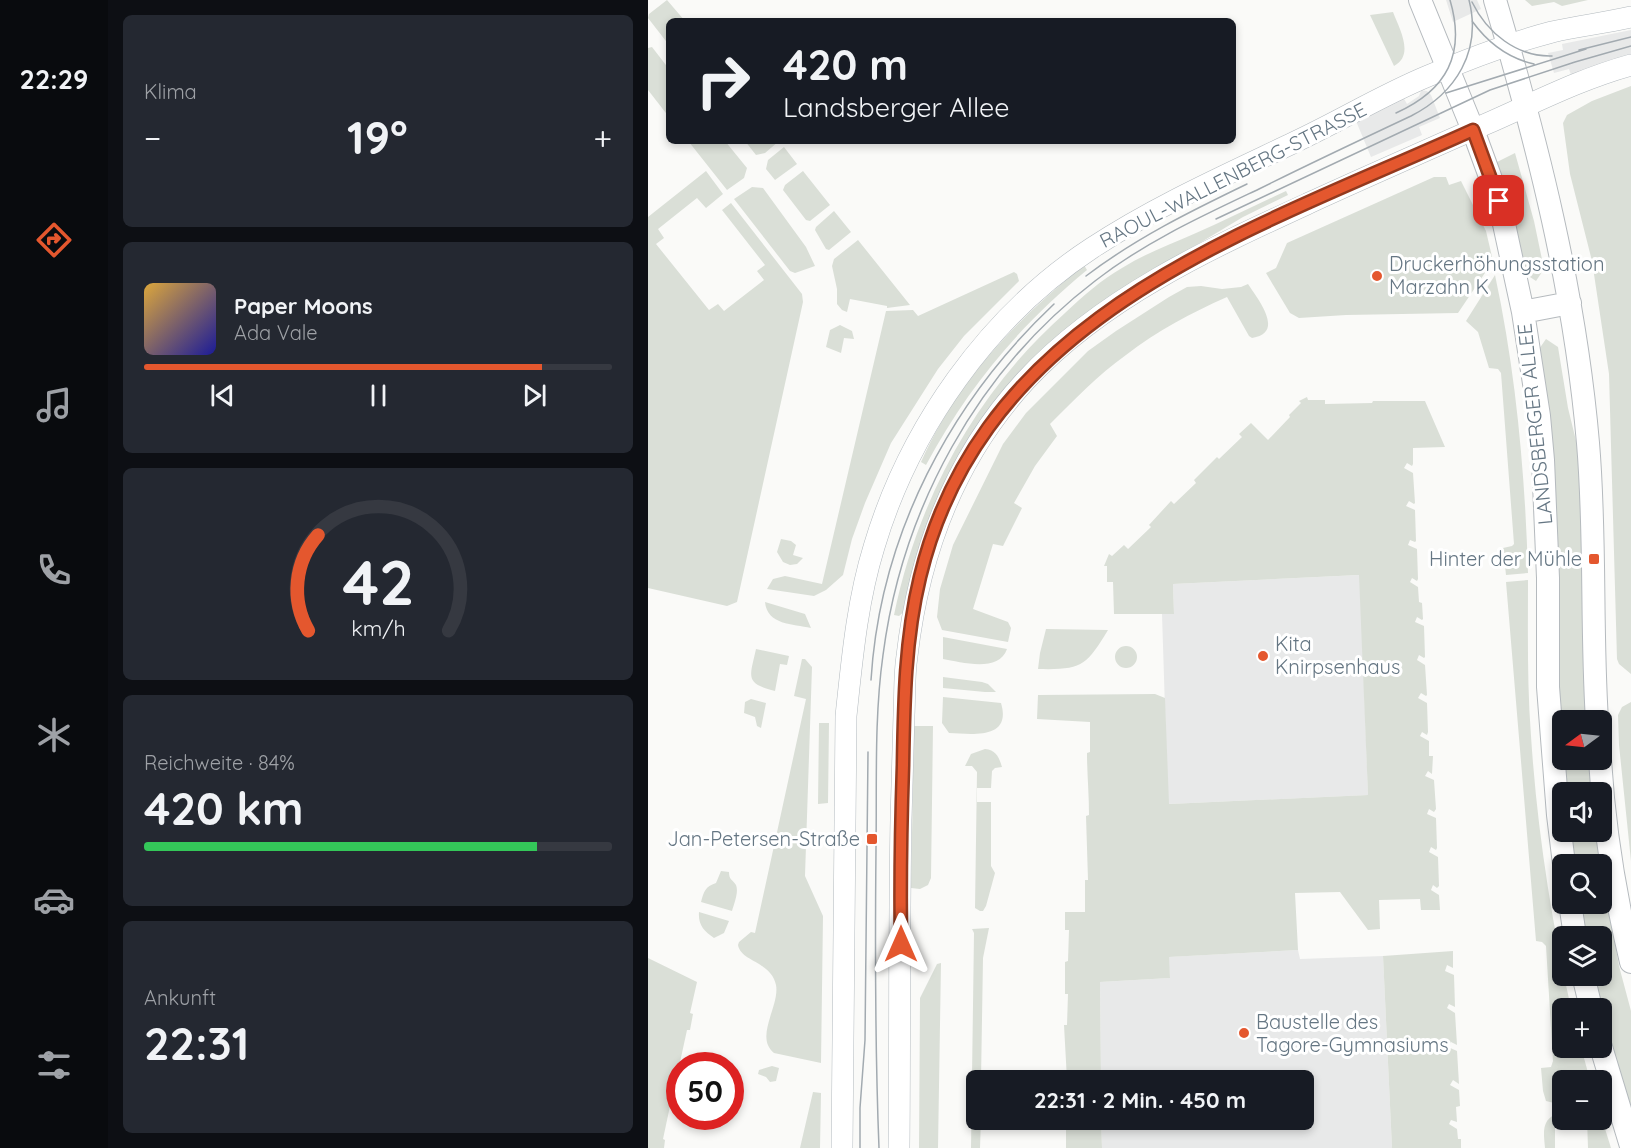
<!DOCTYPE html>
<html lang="de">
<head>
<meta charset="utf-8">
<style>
  body { margin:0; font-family:Quicksand,sans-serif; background:#242831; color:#f1f3f6; height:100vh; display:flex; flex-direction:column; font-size:22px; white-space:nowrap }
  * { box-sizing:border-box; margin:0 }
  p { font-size:20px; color:#9ea1a6 }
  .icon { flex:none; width:33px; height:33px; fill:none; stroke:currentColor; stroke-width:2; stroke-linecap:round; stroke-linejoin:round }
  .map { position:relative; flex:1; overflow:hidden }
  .drawer { display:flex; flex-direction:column; gap:15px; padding:15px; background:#0d0f14; width:540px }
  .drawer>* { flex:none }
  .top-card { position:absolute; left:18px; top:18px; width:570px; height:126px; border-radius:9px; box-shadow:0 3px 9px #0003; background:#171b24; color:#f1f3f6; overflow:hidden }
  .needle { width:39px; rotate:255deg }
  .controls { position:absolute; left:904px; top:710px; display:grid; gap:12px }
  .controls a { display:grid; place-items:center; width:60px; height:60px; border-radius:9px; background:#171b24; box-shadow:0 3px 9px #0003; font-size:30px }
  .speed { position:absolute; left:18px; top:1052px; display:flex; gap:12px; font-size:30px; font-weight:700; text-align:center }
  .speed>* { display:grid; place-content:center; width:78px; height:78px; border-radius:50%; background:#171b24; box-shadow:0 3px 9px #0003; line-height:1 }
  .speed .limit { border:9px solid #d22; background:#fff; color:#111 }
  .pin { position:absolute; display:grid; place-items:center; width:51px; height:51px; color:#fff; margin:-26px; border-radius:12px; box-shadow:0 3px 9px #0006 }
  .me { position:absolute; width:66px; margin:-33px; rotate:0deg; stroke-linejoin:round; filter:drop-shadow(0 0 4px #0008) }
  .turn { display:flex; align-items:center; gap:21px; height:126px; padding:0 18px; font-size:27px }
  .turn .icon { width:78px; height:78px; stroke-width:2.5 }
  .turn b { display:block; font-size:42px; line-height:51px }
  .big { font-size:45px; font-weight:700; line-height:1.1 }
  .drawer .card { flex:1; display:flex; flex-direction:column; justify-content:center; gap:9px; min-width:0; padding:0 21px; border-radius:9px; background:#242831 }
  .drawer .dial { align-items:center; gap:0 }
  .dial svg { height:156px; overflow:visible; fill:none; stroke:#363941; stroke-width:7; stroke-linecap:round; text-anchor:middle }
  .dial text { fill:#f1f3f6; stroke:none }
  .song { display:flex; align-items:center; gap:18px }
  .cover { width:72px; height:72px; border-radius:9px; background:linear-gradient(135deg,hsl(40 70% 55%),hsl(240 70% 35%)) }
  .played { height:6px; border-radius:3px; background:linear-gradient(90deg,#e4572e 85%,#363941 85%) }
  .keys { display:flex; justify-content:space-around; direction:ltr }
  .heat { display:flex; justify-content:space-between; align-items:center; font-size:33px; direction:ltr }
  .charge { height:9px; border-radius:4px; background:linear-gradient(90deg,#34c759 84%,#363941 0) }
  .trip { position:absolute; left:318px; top:1070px; width:348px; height:60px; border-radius:9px; background:#171b24; box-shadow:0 3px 9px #0003; font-weight:700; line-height:60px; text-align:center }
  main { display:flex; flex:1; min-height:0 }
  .tab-bar { display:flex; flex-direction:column; width:108px; justify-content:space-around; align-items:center; background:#090b0e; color:#9ea1a6 }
  .tab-bar .icon { width:42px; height:42px }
  .tab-bar .on { color:#e4572e }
  .tab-bar b { font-size:27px; color:#f1f3f6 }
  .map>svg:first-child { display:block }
  .built { fill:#e8e9e9 }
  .green { fill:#dadfd7 }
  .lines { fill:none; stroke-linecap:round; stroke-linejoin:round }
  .secondary-casing { stroke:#b3babf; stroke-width:22 }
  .primary-casing { stroke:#b5babe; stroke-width:24 }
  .secondary { stroke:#fff; stroke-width:21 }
  .primary { stroke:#fff; stroke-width:22 }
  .tram { stroke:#a2aab0; stroke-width:1.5 }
  .route-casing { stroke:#94391e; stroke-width:15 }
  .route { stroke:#e4572e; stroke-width:10 }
  .poi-dot { fill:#e4572e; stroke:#fff; stroke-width:2 }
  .labels { text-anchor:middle; stroke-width:6; stroke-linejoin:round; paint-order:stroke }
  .street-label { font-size:20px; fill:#657683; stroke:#fff }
  .poi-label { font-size:20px; fill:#657683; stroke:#fff; text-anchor:start }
</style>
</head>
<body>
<main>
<nav class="tab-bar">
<b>22:29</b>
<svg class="icon on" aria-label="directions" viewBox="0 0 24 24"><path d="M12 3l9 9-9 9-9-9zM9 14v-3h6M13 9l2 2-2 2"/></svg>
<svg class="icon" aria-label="music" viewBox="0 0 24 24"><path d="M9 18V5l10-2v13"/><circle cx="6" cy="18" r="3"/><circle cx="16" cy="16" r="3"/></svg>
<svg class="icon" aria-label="phone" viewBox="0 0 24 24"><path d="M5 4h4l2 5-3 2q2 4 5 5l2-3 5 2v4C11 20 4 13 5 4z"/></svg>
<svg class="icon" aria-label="climate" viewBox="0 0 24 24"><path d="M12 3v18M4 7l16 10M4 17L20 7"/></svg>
<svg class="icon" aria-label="car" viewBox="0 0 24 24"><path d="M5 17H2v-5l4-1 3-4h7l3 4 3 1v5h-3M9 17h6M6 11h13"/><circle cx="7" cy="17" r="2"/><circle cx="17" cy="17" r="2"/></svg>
<svg class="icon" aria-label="filters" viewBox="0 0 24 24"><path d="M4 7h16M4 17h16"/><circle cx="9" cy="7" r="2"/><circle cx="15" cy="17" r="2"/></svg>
</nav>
<section class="drawer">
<div class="card"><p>Klima</p>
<div class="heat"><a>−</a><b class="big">19°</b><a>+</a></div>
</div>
<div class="card">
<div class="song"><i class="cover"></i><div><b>Paper Moons</b><p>Ada Vale</p></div></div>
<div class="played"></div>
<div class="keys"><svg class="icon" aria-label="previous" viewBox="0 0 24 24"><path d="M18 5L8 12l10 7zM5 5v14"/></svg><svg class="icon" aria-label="pause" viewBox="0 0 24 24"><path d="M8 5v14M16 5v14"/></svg><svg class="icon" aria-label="next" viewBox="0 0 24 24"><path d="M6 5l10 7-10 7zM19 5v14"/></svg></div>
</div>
<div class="card dial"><svg viewBox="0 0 100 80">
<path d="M14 69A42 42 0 1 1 86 69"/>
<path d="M14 69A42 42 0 0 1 19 20" stroke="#e4572e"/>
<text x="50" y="56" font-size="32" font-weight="700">42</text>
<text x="50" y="72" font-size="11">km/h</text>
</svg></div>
<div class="card"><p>Reichweite · 84%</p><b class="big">420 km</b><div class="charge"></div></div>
<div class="card"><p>Ankunft</p><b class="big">22:31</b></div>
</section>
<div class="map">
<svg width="983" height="1148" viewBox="0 0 983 1148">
  <rect width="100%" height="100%" fill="#fafaf8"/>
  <!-- built -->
  <path class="built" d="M 798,0 L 829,0 L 833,9 L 805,22 Z
    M 983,30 L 983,54 L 923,75 L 921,69 L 906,73 L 900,53 L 915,50 L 914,44 Z
    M 771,90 L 779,91 L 783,95 L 792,118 L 771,127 L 774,135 L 723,157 L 708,121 L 755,97 L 759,104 L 771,96 L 773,91 Z
    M 712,575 L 720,795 L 520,804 L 514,614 L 526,614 L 525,584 Z
    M 650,950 L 652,959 L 735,956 L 744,1148 L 454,1148 L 453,1119 L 656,1119 L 656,1080 L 453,1080 L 452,982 L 522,978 L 520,957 Z"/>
  <!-- green -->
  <path class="green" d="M 19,0 L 37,21 L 21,21 L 21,45 L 0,18 L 1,14 Z
    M 877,0 L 940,0 L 914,6 L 906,2 L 884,6 Z
    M 745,12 C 751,28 767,55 746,66 L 722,15 Z
    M 4,47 L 21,69 L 21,117 L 0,90 L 0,48 Z
    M 983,86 L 983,674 L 971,664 L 969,659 L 961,374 L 944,261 L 922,174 L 915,123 L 919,115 L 944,101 Z
    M 43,141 L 77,141 L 99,168 L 96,178 L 79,190 L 41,142 Z
    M 97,141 L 131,141 L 117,153 L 108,155 Z
    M 136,147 L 149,164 L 127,180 L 118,169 L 120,160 Z
    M 867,153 L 886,221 L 896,269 L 888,281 L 876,273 L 849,162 Z
    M 58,171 L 75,194 L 58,208 L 49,198 L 10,229 L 16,238 L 8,244 L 61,310 L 70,304 L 76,311 L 116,280 L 109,271 L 117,265 L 74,210 L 83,203 L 154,294 L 155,302 L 89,602 L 79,606 L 0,588 L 0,217 Z
    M 155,171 L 182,205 L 162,221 L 158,220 L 135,190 L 137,185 Z
    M 786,177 L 798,177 L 801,185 L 813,181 L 838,231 L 845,261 L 810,313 L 698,315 L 651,318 L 642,313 L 618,273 L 628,268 L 639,243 Z
    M 104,187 L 115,188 L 158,247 L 167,266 L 147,273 L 142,271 L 86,199 Z
    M 638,191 L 640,195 L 595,217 L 507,270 L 307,463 L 293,489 L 272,543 L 257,611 L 251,616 L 246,615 C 270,499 328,392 417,313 C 435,296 453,280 474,268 C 498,253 523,244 548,233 C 578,220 608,205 638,191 Z
    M 186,211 L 203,232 L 181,250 L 178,249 L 167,230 L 168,227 Z
    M 210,240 L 262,305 L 239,308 L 239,306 L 202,299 L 199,312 L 194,310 L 189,304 L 189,289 L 184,266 L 186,259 Z
    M 436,265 L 439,270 C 371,326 320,387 278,465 L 273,462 C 310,380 367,321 436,265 Z
    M 366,272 L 369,274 L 371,281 L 316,336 L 290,369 L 243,443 L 217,503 L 204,539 L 195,575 L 178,590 L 166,596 L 119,589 L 125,579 L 137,576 L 174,584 L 238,311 L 265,310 L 270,316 Z
    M 847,275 C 868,373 877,472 880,573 L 858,575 L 855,548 L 864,546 L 866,544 L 853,373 L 850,369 L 841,368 L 830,332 L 818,321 Z
    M 600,284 C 609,298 638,333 604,338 L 601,336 L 579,297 C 543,313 509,331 478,355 C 450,375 426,400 402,424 L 409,436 L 387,466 L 366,503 L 374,508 L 355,546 L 345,544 L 325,609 L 360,622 L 363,628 L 360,642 L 294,630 L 289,617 L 292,589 L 305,545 L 355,444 L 378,413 L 440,351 L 468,331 L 521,297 L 539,287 L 553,286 L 574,289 L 593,287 Z
    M 192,325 L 204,331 L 206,339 L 196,338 L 193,353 L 178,347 L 182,330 Z
    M 898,339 L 910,347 L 920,408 L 931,453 L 938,720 L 915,720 L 915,759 L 940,759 L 944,792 L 915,792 L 889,352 Z
    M 659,397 L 660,400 L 677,400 L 677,404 L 724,403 L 725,401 L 777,401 L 797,447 L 765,448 L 765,464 L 764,466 L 759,463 L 756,468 L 765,473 L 767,503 L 766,504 L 761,501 L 758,506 L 767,510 L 768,541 L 767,542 L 762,540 L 760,545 L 769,549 L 770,579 L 769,581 L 764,578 L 762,582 L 770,587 L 771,602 L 774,603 L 775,619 L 774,620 L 769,617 L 767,622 L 776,626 L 777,657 L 776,658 L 771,655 L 769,660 L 777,665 L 779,695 L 778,696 L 773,693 L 770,698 L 779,703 L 780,732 L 779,735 L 774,732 L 772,736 L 781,741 L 781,756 L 785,756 L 784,774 L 780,771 L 777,776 L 786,780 L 788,809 L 786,812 L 781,809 L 779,814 L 788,818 L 789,848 L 788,850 L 783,847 L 781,852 L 790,857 L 791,886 L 789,888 L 785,885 L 783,890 L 791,895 L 792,910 L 773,910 L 772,899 L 731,900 L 732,929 L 720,930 L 692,892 L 647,893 L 650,950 L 521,957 L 522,978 L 452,982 L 453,1080 L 419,1080 L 416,1025 L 419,1025 L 420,994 L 417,994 L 417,962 L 420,961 L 421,930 L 417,930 L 417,912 L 437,912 L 437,880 L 440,880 L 438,816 L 441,815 C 441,793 439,774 439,753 L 442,752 L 442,722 L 389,719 L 390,695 L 507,694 L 517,698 L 521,804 L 720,795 L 711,575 L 525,584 L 526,614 L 466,614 L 465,582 L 459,582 L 459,566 L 456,566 L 461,554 L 464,556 L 476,545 L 480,549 L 503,527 L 501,525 L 523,501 L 526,504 L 548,483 L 546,480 L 569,457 L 571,459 L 594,437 L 591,434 L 603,423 L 620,440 L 642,417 L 641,415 L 653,403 L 651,401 Z
    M 133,539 L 143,541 L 148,545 L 145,555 L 155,558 L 149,564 L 142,565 L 135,562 L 129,552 Z
    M 880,580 C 880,632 879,684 883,736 C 889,828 903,919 923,1008 L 915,1008 L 915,1047 L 933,1047 L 942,1080 L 915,1080 L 915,1103 L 906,1103 L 898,1101 L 895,1091 L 893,1068 L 903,1067 L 905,1061 L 898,946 L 894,942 L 888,941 L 858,582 Z
    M 117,602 L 157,614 L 163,628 C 145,624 119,625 117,602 Z
    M 398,629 L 460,630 C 438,666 434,670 390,669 L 392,653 Z
    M 295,637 L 359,649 C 351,673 313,662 295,659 Z
    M467 657a11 11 0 1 1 22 0a11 11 0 1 1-22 0Z
    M 108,649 L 141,656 L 139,665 L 132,664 L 127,691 C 96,683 102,677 108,649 Z
    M 154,659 L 157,659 L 164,667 L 157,876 L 175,916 L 173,1063 L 126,1053 C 106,1037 132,1006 128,985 C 123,961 93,962 90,945 L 91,942 L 103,932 L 107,933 L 158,699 L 146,696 Z
    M 295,677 L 334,682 L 340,684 L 348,692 L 337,692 L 295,688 Z
    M 295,697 L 353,703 C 364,740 324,734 301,733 L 294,723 Z
    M 103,699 L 118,703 L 113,728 L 109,726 L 107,717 L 96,713 L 97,702 Z
    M 983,702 L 983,861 L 971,745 L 970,715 L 974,707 Z
    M 171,723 L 181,723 L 180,803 L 170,804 Z
    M 266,726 L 285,726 L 283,878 L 280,885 L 272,889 L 263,888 Z
    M 337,749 C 348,750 351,757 354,767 L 347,768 L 344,771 L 343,788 L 329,788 L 329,802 L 343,802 L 343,866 L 347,873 L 338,906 L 335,911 L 332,911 L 327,908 L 329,772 L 324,766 L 317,766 L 323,754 Z
    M 919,831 L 948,831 L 953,864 L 924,864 Z
    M 954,869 L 971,966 L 983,1011 L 983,1115 L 944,975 L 954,975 L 954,936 L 936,936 L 930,903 L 954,903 Z
    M 73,871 L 81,872 C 81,880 84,879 88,885 C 91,892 86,904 84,911 L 53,902 C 56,891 57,887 68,883 Z
    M 51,912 L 81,921 L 76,933 L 66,938 C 56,931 50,925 51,912 Z
    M 341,928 L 335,958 L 333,1080 L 328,1080 L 328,1119 L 333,1119 L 332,1148 L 323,1148 L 326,933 L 324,929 Z
    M 805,951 L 805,968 L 799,965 L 797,971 L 806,975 L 807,1007 L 801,1004 L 799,1008 L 807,1013 L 809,1045 L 803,1042 L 800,1047 L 809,1051 L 811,1084 L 805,1080 L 802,1085 L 811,1090 L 812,1106 L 808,1107 L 809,1122 L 803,1120 L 801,1124 L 809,1129 L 810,1139 L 813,1139 L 813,1148 L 744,1148 L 735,956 Z
    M 0,958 L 49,982 L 42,1013 L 45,1014 L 42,1030 L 39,1030 L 29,1076 L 31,1078 L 28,1093 L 25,1092 L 15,1139 L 17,1140 L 16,1148 L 0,1148 Z
    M 293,963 L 290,1148 L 271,1148 L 272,998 L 289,964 Z
    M 124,1066 L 131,1068 L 128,1081 L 122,1082 L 118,1077 L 110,1074 L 111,1070 Z
    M 165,1092 L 173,1093 L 172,1148 L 152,1148 Z
    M 906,1115 L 912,1116 L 916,1121 L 907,1122 L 907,1148 L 897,1148 C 896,1135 893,1122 906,1115 Z
    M 416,1119 L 453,1119 L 454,1148 L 418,1148 L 418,1123 L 416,1123 Z
    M 939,1119 L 954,1119 L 963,1148 L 940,1148 Z"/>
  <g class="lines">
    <defs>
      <path id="secondary" d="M 194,1148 L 198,716 C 204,660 209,602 226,547 C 261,429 340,316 444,248 C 508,206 578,175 647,142 C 692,121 734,95 780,76 C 820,59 862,43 904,32 C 930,26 957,23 983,17
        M 251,1148 C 252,1039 251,929 253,820 C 254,785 255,750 256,715 C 257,695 256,675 259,656 C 271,552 306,458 378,380 C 454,298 561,249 661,203 C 720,176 779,150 838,124 C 886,103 932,79 983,65"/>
      <path id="primary" d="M 772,0 L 825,130 L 851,201 L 875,312 L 891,416 L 895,460 L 900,578 L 900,687 L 910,815 L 916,864
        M 847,0 C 890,145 927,292 940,443 C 948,536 943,628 949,720
        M 875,312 L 922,303
        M 952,759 C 956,828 967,895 983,962
        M 922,903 L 927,936
        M 935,975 L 943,1008
        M 953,1047 L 983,1146"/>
    </defs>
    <!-- secondary casing -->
    <use href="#secondary" class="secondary-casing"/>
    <!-- primary casing -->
    <use href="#primary" class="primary-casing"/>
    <!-- secondary -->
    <use href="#secondary" class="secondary"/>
    <!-- primary -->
    <use href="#primary" class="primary"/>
    <!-- tram -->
    <path class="tram" d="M 824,2 C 839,33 869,57 904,56
      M 824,21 C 840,43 859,58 886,64
      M 931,50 L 983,37
      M 798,93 L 938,49
      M 748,113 C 799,90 818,54 802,0
      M 568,219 L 842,90 L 927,62 L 983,46
      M 438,276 C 488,238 543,211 599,184
      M 223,680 C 232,535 302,402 406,304
      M 212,1148 L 212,1108 L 217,1040 L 220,752
      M 231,1148 C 227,1048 227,949 228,849 C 229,785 226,719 235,655 C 254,509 329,371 447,281 C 497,242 554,216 611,189 C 661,164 712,140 763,116 C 808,93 834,51 821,0"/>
  </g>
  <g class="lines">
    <defs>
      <path id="route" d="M 253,944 C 252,884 253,825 255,765 C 256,702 257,639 272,577 C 336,311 605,230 825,130 L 851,201"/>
    </defs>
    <!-- route casing -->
    <use href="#route" class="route-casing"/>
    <!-- route -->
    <use href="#route" class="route"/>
  </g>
  <!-- markers -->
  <g class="poi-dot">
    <circle cx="729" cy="276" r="6"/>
    <rect x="940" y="553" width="12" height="12" rx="3"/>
    <circle cx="615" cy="656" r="6"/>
    <rect x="218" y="833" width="12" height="12" rx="3"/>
    <circle cx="596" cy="1033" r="6"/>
  </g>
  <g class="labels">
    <!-- street labels -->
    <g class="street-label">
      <text transform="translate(585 175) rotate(-27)" y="7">RAOUL-WALLENBERG-STRASSE</text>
      <text transform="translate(887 424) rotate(-96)" y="7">LANDSBERGER ALLEE</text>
    </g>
    <!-- poi labels -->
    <g class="poi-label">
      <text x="741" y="271">Druckerhöhungsstation<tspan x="741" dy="23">Marzahn K</tspan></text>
      <text x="934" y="566" text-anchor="end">Hinter der Mühle</text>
      <text x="627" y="651">Kita<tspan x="627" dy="23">Knirpsenhaus</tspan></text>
      <text x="212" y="846" text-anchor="end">Jan-Petersen-Straße</text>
      <text x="608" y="1029">Baustelle des<tspan x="608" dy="23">Tagore-Gymnasiums</tspan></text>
    </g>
  </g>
</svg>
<div class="controls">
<a><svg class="needle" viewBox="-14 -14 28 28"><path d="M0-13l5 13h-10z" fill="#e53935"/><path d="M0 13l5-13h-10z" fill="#9ea1a6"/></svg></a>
<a><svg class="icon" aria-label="sound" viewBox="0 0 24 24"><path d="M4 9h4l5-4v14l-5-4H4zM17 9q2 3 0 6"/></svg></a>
<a><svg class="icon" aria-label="search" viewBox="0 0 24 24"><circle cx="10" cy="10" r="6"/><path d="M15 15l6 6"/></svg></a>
<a><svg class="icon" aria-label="layers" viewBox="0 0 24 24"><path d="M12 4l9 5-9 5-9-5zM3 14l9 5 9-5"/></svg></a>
<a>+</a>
<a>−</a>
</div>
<div class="speed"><div class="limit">50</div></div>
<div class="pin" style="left:851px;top:201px;background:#d93025"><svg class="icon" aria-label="arrive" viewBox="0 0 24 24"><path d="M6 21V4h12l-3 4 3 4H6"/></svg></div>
<svg class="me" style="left:253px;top:944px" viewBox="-20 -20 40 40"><path d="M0-17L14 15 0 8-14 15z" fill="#e4572e" stroke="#fff" stroke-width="4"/></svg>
<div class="trip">22:31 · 2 Min. · 450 m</div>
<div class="top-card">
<div class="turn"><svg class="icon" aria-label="right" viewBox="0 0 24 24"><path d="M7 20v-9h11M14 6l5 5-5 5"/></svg><div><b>420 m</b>Landsberger Allee</div></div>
</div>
</div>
</main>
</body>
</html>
